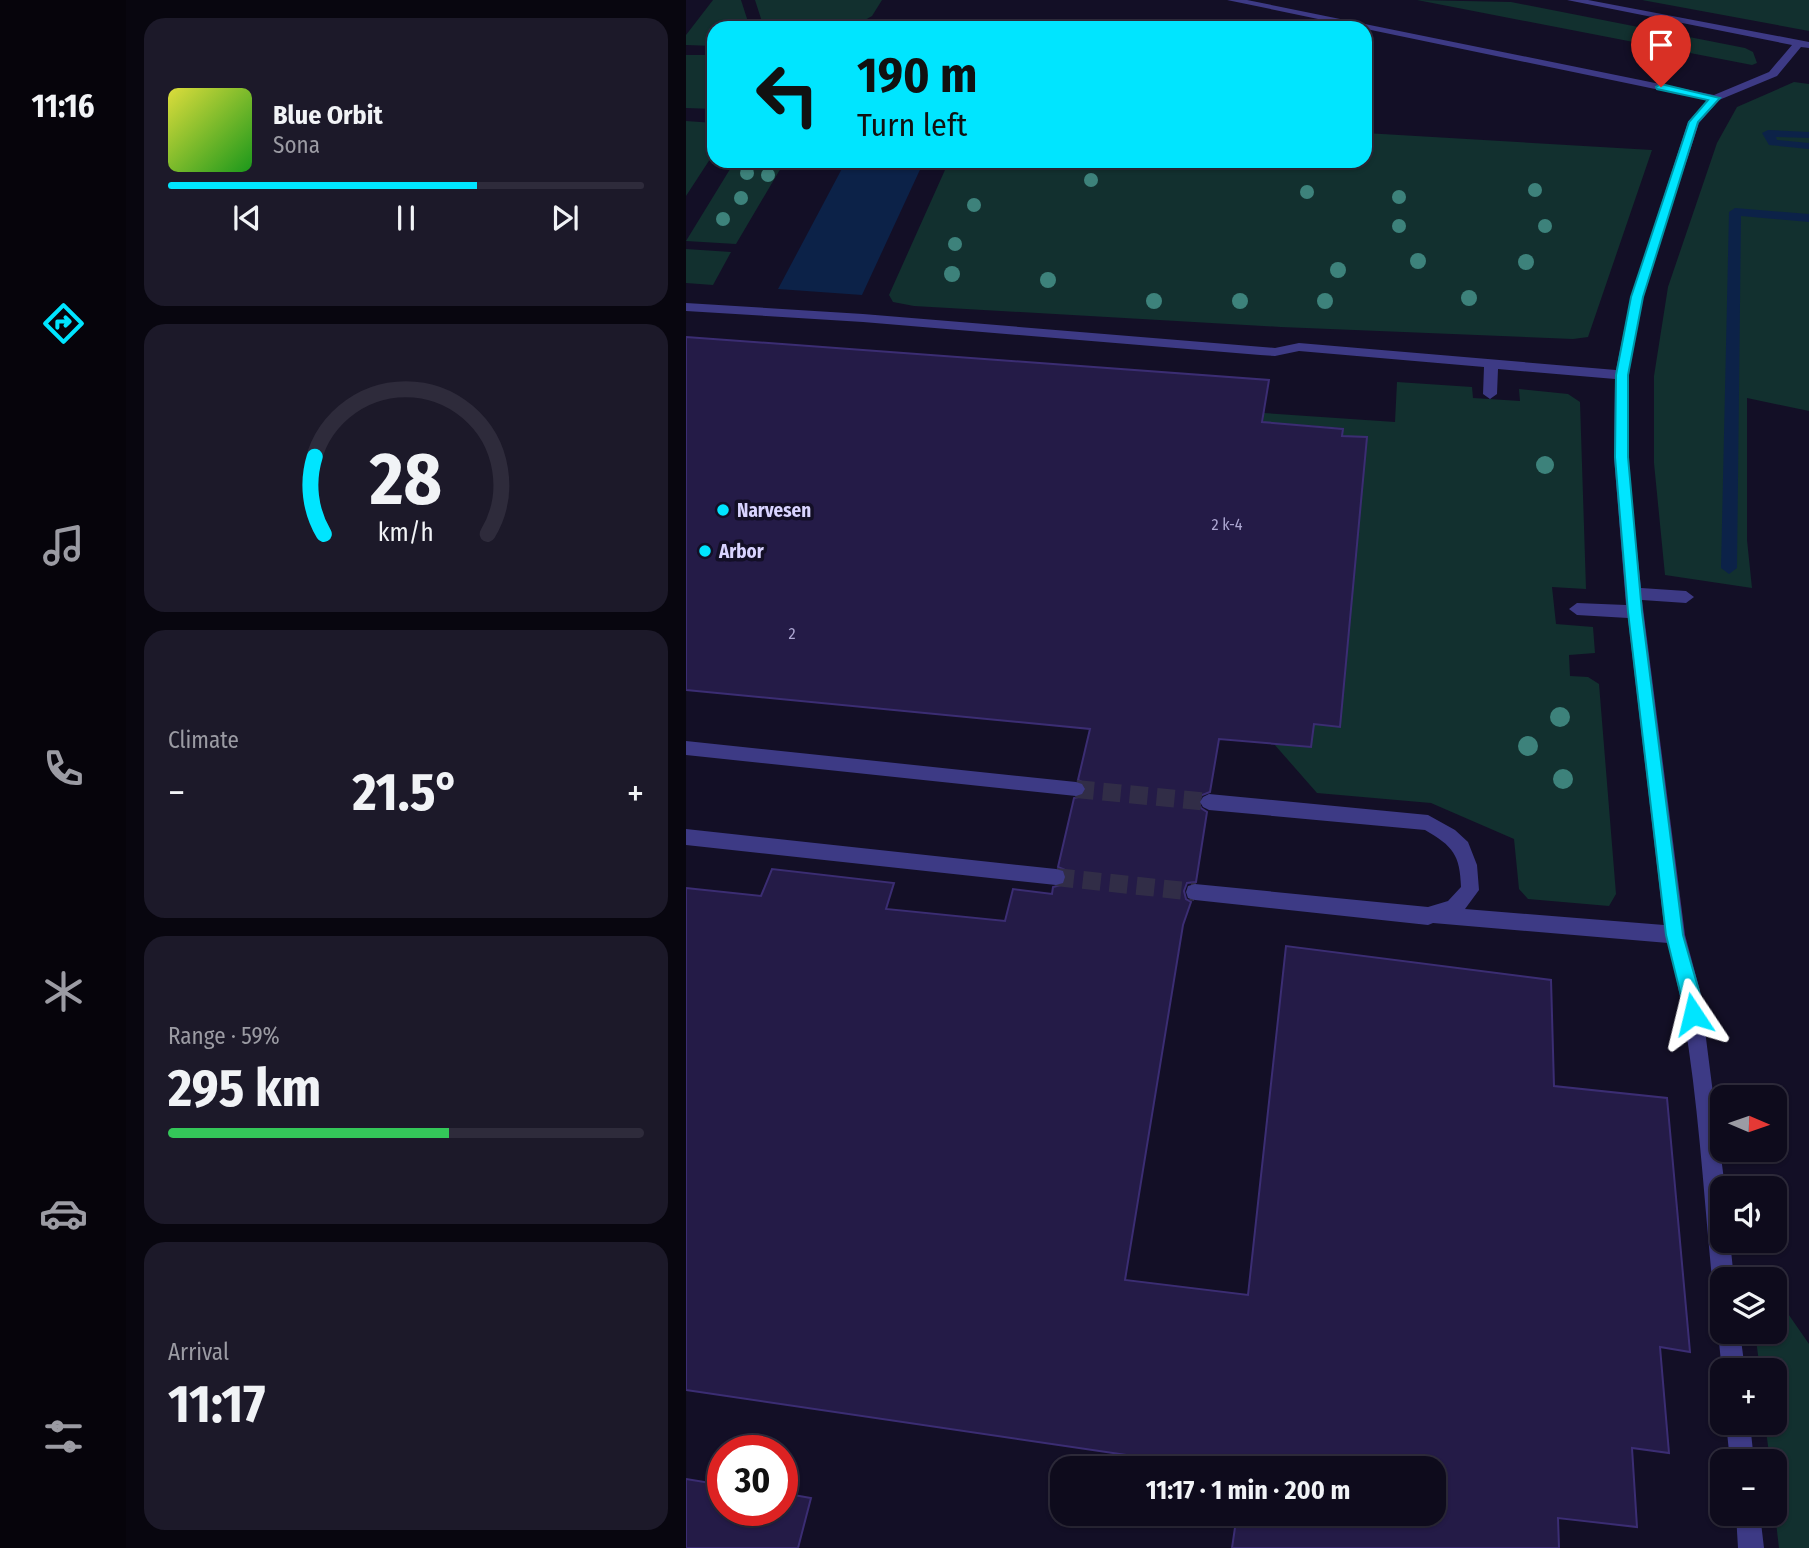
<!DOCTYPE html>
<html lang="en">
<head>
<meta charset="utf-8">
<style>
  body { margin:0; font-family:"Fira Sans Condensed",sans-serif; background:#1c1929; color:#f1f3f6; height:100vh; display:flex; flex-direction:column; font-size:26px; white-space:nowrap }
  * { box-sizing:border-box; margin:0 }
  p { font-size:23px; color:#9b9ba3 }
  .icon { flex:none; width:38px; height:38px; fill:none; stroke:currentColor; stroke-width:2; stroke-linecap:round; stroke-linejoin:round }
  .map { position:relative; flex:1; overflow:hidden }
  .drawer { display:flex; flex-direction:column; gap:18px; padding:18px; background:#08060f; width:560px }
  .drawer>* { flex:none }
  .banner { position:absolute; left:21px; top:21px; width:665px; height:147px; border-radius:21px; box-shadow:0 2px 5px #0004,0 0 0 2px #2e2b3b; background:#00e5ff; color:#111; overflow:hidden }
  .needle { width:46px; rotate:92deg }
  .buttons { position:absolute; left:1024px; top:1085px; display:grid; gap:14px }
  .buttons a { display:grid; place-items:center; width:77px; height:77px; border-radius:14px; background:#0e0b1c; box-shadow:0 2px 5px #0004,0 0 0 2px #2e2b3b; font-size:35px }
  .speed { position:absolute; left:21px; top:1435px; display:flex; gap:14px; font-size:35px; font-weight:700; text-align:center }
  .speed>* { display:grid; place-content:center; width:91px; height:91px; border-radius:50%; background:#0e0b1c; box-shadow:0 2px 5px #0004,0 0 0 2px #2e2b3b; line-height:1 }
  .speed .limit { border:10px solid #d22; background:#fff; color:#111 }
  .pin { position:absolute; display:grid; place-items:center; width:60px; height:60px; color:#fff; margin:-72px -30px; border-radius:50% 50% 50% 0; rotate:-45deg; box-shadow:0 0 7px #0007 }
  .pin .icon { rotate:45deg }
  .me { position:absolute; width:77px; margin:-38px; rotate:350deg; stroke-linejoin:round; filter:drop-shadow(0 0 5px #0008) }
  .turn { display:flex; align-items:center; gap:24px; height:147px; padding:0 35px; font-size:32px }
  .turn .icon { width:91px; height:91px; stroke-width:2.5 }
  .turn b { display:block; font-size:49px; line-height:60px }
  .big { font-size:52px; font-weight:700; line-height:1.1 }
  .drawer .card { flex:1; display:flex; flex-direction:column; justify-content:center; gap:10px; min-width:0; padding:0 24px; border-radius:21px; background:#1c1929 }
  .drawer .dial { align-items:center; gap:0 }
  .dial svg { height:182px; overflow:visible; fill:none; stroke:#2e2b3b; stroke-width:7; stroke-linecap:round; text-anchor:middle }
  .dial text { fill:#f1f3f6; stroke:none }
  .song { display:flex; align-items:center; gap:21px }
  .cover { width:84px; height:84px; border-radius:10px; background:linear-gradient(135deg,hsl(60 70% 55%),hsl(120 70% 35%)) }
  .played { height:7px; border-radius:4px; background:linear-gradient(90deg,#00e5ff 65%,#2e2b3b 65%) }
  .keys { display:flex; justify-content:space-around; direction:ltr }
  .heat { display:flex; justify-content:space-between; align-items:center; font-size:38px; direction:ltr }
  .charge { height:10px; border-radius:5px; background:linear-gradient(90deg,#34c759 59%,#2e2b3b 0) }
  .trip { position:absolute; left:364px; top:1456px; width:396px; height:70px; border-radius:21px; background:#0e0b1c; box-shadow:0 2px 5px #0004,0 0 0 2px #2e2b3b; font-weight:700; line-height:70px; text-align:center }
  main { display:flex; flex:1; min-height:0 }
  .tabs { display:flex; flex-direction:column; width:126px; justify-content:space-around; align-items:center; background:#06040b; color:#9b9ba3 }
  .tabs .icon { width:49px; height:49px }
  .tabs .current { color:#00e5ff }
  .tabs b { font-size:32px; color:#f1f3f6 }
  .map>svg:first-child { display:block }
  .green { fill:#12302f }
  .water { fill:#0c2248 }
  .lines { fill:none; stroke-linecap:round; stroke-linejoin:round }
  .stream { fill:#0c2248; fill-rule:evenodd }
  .building { fill:#241b47; stroke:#3b2d73; stroke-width:2 }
  .minor-tunnel { stroke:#312d47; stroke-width:18; stroke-dasharray:18 9; stroke-linecap:butt }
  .minor { fill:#3d3a85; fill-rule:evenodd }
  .tree { fill:#3d827b }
  .route { fill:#00e5ff; stroke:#0095a6; stroke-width:2 }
  .poi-dot { fill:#00e5ff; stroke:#130f26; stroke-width:2.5 }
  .labels { text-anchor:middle; stroke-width:7; stroke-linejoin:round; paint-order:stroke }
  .number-label { font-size:16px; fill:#aca6d1 }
  .poi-label { font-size:19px; font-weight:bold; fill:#d9d4ff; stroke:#130f26; text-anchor:start }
</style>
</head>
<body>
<main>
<nav class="tabs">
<b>11:16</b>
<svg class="icon current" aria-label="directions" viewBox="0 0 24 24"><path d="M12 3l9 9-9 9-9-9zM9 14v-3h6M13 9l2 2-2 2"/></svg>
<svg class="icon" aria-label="music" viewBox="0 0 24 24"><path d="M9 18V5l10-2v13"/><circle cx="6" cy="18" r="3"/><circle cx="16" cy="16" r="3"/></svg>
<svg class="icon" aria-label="phone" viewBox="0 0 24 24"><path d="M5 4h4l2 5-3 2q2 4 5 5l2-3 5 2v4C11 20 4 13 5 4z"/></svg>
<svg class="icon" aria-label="climate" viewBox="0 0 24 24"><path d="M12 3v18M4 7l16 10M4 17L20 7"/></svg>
<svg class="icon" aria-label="car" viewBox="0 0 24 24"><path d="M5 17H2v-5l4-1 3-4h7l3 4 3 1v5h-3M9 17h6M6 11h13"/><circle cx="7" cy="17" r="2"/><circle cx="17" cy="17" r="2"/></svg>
<svg class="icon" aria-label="filters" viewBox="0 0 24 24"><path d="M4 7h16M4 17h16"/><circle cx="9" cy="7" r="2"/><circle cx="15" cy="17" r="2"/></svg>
</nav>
<section class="drawer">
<div class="card">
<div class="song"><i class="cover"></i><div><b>Blue Orbit</b><p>Sona</p></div></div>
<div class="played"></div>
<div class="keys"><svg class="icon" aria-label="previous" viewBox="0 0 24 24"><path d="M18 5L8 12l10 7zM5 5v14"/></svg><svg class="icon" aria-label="pause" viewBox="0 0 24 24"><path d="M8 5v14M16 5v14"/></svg><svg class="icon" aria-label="next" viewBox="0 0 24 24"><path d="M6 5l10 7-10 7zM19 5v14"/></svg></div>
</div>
<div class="card dial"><svg viewBox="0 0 100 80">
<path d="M14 69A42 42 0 1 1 86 69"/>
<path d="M14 69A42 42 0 0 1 10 35" stroke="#00e5ff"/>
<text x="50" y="56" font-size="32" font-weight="700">28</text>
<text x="50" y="72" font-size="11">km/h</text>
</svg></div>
<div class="card"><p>Climate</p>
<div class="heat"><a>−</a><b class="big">21.5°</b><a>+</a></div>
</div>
<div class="card"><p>Range · 59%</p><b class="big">295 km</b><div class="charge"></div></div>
<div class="card"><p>Arrival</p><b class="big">11:17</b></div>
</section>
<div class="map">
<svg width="1123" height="1548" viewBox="0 0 1123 1548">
  <rect width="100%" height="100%" fill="#130f26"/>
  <!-- green -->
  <path class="green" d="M 27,0 L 55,0 L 64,28 L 28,28 L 28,46 L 0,45 L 0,35 Z
    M 69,0 L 196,0 L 186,16 L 165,28 L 78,28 Z
    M 731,0 L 825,2 L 1059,48 L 1067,52 L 1071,63 L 1066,65 Z
    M 956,0 L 1123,0 L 1123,31 Z
    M 0,55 L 28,55 L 28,109 L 0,108 Z
    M 1108,82 L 1123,84 L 1123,411 L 1061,398 L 1061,540 L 1066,588 L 979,575 L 968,463 L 968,376 L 982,287 L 1031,143 L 1051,107 Z
    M 0,121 L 28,123 L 28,153 L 0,196 Z
    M 679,133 L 966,150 L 902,337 L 887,339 L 595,327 L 228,306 L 207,302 L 203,295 L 263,161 L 679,161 Z
    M 49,161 L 99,161 L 50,244 L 0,241 Z
    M 0,249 L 45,252 L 27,285 L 0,283 Z
    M 711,382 L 786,387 L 787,398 L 834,401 L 833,389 L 882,394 L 894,402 L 900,589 L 866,587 L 870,624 L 907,627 L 909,653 L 883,655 L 884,676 L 902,677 L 913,684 L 930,894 L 923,906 L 842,899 L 833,889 L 828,839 L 745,803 L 631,793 L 588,744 L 624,747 L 628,724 L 653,727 L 680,437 L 656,436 L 657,428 L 577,422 L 578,413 L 709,422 Z
    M 1089,1295 L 1123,1344 L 1123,1548 L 1093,1548 L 1088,1505 L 1088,1461 L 1084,1461 L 1079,1423 L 1088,1423 L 1088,1370 L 1074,1370 L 1069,1332 L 1088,1332 Z"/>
  <!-- water -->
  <path class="water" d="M 160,161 L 238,161 L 176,295 L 92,289 Z"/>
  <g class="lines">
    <!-- stream -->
    <path class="stream" d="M 1082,130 L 1123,132 L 1123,138 L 1090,137 L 1091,140 L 1123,143 L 1123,149 L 1083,145 L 1076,133 Z
      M 1049,208 L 1123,214 L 1123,222 L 1055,216 L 1051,568 L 1043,574 L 1035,568 L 1043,212 Z"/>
  </g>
  <!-- building -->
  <path class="building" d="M 0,337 L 583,380 L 576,422 L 657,429 L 656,436 L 681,437 L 654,727 L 628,724 L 625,747 L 533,739 L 524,792 L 516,795 L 512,801 L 515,808 L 521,812 L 510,882 L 501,883 L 498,891 L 500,899 L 505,902 L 497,925 L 439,1280 L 562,1295 L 600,946 L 865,980 L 868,1086 L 981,1098 L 1004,1352 L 974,1347 L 983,1453 L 946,1448 L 951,1527 L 872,1518 L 873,1548 L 546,1548 L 551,1514 L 747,1514 L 747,1468 L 529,1468 L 0,1390 L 0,888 L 75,896 L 86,869 L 208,883 L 200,909 L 319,921 L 327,889 L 366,894 L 367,887 L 379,884 L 379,870 L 372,867 L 388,798 L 397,796 L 401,790 L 398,783 L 392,780 L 404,729 L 0,690 Z
    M 0,1479 L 37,1485 L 37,1510 L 96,1510 L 96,1493 L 125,1498 L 112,1548 L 0,1548 Z"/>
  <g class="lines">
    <!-- minor-tunnel -->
    <path class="minor-tunnel" d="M 390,789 L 523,802
      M 370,877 L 509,892"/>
    <!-- minor -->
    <path class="minor" d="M 541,0 L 561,0 L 1028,95 L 1083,72 L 1106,45 L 881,0 L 902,0 L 1123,42 L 1123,48 L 1115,47 L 1091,76 L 1033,100 L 1013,123 C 987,205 952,288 943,375 C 936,445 948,518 955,588 L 1000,591 L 1008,597 L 1000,603 L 956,600 L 999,935 L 1014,991 L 1039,1188 L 1036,1188 L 1036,1241 L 1044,1241 L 1048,1279 L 1036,1279 L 1036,1290 L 1029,1287 L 1026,1279 C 1015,1167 1010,1052 982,943 L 747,923 L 742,925 L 509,900 L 502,898 L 500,892 L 502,886 L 509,884 L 742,907 L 762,901 L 775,887 C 774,855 767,846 739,830 L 523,810 L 517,807 L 514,802 L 517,797 L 523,794 L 742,815 L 769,830 L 782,842 L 791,865 L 793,890 L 779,909 L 978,925 L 942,618 L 891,615 L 883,609 L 891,603 L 940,605 L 928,457 L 929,379 L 812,369 L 811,394 L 804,399 L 797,394 L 798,367 L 613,351 L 589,356 L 574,355 L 177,322 L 0,311 L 0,303 L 177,314 L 589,348 L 613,343 L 930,370 L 945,297 L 1002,122 L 1022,100 Z
      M 0,741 L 390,782 L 396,784 L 399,789 L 396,794 L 390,796 L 0,755 Z
      M 0,829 L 370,869 L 377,871 L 379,877 L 377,883 L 370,885 L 0,845 Z
      M 1036,1323 L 1036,1332 L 1054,1332 L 1059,1370 L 1036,1372 L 1032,1332 Z
      M 1040,1423 L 1064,1423 L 1068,1461 L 1044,1461 Z
      M 1050,1514 L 1074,1514 L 1078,1548 L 1052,1548 Z"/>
  </g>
  <!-- trees -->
  <g class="tree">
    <circle cx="61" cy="173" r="7"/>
    <circle cx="82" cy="175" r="7"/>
    <circle cx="405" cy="180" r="7"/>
    <circle cx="849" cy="190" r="7"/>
    <circle cx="621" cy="192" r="7"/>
    <circle cx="713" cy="197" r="7"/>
    <circle cx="55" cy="198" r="7"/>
    <circle cx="288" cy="205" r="7"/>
    <circle cx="37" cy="219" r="7"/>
    <circle cx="713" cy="226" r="7"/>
    <circle cx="859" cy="226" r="7"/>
    <circle cx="269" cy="244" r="7"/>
    <circle cx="732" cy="261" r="8"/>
    <circle cx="840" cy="262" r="8"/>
    <circle cx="652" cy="270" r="8"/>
    <circle cx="266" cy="274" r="8"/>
    <circle cx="362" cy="280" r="8"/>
    <circle cx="783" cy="298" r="8"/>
    <circle cx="468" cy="301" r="8"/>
    <circle cx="554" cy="301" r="8"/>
    <circle cx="639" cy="301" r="8"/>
    <circle cx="859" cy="465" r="9"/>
    <circle cx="874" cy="717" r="10"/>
    <circle cx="842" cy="746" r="10"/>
    <circle cx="877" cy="779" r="10"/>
  </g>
  <!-- route -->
  <path class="route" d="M 975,84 L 1034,98 L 1012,122 L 957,297 L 942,375 L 942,457 L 956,612 L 997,935 L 1013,991 L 1016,1014 L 1014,1020 L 1007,1022 L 1001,1020 L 980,935 L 942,612 L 929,457 L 930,375 L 945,297 L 1003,122 L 1022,100 L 971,89 L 970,87 Z"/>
  <!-- markers -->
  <g class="poi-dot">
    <circle cx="37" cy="510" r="7"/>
    <circle cx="19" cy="551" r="7"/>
  </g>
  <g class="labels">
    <!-- number labels -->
    <g class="number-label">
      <text x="541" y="530">2 k-4</text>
      <text x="106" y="639">2</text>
    </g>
    <!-- poi labels -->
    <g class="poi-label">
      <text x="51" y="517">Narvesen</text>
      <text x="33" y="558">Arbor</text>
    </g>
  </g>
</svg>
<div class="buttons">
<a><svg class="needle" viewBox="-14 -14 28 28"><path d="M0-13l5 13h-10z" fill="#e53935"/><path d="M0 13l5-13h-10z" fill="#9b9ba3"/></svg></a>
<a><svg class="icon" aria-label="sound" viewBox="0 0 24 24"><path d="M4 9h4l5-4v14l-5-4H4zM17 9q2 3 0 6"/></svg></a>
<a><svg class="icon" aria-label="layers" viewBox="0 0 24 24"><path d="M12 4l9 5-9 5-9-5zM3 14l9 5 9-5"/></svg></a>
<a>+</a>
<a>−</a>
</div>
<div class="speed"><div class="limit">30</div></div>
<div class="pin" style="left:975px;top:87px;background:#d93025"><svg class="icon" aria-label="arrive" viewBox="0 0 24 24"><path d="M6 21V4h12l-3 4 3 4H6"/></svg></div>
<svg class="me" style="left:1007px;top:1014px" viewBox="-20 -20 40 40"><path d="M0-17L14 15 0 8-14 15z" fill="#00e5ff" stroke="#fff" stroke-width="4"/></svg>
<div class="trip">11:17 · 1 min · 200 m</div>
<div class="banner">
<div class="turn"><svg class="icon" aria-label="left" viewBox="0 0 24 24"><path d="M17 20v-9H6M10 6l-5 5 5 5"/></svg><div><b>190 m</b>Turn left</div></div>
</div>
</div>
</main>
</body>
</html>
